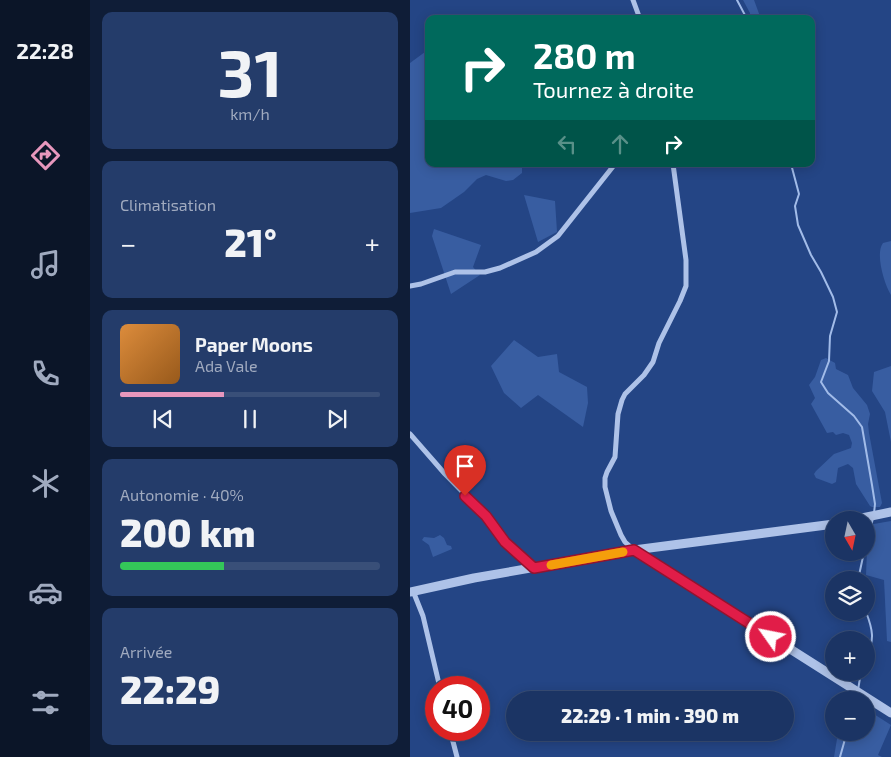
<!DOCTYPE html>
<html lang="fr">
<head>
<meta charset="utf-8">
<style>
  body { margin:0; font-family:"Exo 2",sans-serif; background:#243c6a; color:#f1f3f6; height:100vh; display:flex; flex-direction:column; font-size:19px; white-space:nowrap }
  * { box-sizing:border-box; margin:0 }
  p { font-size:16px; color:#a0aabf }
  .icon { flex:none; width:28px; height:28px; fill:none; stroke:currentColor; stroke-width:2; stroke-linecap:round; stroke-linejoin:round }
  .map { position:relative; flex:1; overflow:hidden }
  .sheet { display:flex; flex-direction:column; gap:12px; padding:12px; background:#0f1d37; width:320px }
  .sheet>* { flex:none }
  .banner { position:absolute; left:15px; top:15px; width:390px; height:152px; border-radius:10px; box-shadow:0 2px 12px #0003,0 0 0 1px #394f78; background:#00695c; color:#fff; overflow:hidden }
  .needle { width:32px; rotate:171deg }
  .buttons { position:absolute; left:415px; top:511px; display:grid; gap:10px }
  .buttons a { display:grid; place-items:center; width:50px; height:50px; border-radius:50%; background:#1b3464; box-shadow:0 2px 12px #0003,0 0 0 1px #394f78; font-size:25px }
  .speed { position:absolute; left:15px; top:676px; display:flex; gap:10px; font-size:25px; font-weight:700; text-align:center }
  .speed>* { display:grid; place-content:center; width:65px; height:65px; border-radius:50%; background:#1b3464; box-shadow:0 2px 12px #0003,0 0 0 1px #394f78; line-height:1 }
  .speed .limit { border:8px solid #d22; background:#fff; color:#111 }
  .pin { position:absolute; display:grid; place-items:center; width:42px; height:42px; color:#fff; margin:-51px -21px; border-radius:50% 50% 50% 0; rotate:-45deg; box-shadow:0 0 5px #0007 }
  .pin .icon { rotate:45deg }
  .me { position:absolute; width:55px; margin:-28px; rotate:303deg; stroke-linejoin:round; filter:drop-shadow(0 0 4px #0008) }
  .turn { display:flex; align-items:center; gap:18px; height:105px; padding:0 25px; font-size:22px }
  .turn .icon { width:65px; height:65px; stroke-width:2.5 }
  .turn b { display:block; font-size:35px; line-height:42px }
  .lanes { display:flex; align-items:center; height:48px; padding:0 25px; background:#0003; justify-content:center; gap:25px; direction:ltr }
  .lanes .off { opacity:.35 }
  .big { font-size:38px; font-weight:800; line-height:1.1 }
  .sheet .card { flex:1; display:flex; flex-direction:column; justify-content:center; gap:8px; min-width:0; padding:0 18px; border-radius:10px; background:#243c6a }
  .sheet .dial { align-items:center; gap:0 }
  .dial b { font-size:65px; line-height:1 }
  .song { display:flex; align-items:center; gap:15px }
  .cover { width:60px; height:60px; border-radius:8px; background:linear-gradient(135deg,hsl(30 70% 55%),hsl(30 70% 35%)) }
  .played { height:5px; border-radius:2px; background:linear-gradient(90deg,#e797bd 40%,#394f78 40%) }
  .keys { display:flex; justify-content:space-around; direction:ltr }
  .heat { display:flex; justify-content:space-between; align-items:center; font-size:28px; direction:ltr }
  .charge { height:8px; border-radius:4px; background:linear-gradient(90deg,#34c759 40%,#394f78 0) }
  .trip { position:absolute; left:96px; top:691px; width:288px; height:50px; border-radius:25px; background:#1b3464; box-shadow:0 2px 12px #0003,0 0 0 1px #394f78; font-weight:800; line-height:50px; text-align:center }
  main { display:flex; flex:1; min-height:0 }
  .menu { display:flex; flex-direction:column; width:90px; justify-content:space-around; align-items:center; background:#0b1528; color:#a0aabf }
  .menu .icon { width:35px; height:35px }
  .menu .current { color:#e797bd }
  .menu b { font-size:22px; color:#f1f3f6 }
  .map>svg:first-child { display:block }
  .green { fill:#385da1 }
  .lines { fill:none; stroke-linecap:round; stroke-linejoin:round }
  .stream { stroke:#a2bce9; stroke-width:2 }
  .minor { stroke:#aec2e8; stroke-width:5 }
  .tertiary { stroke:#aec2e8; stroke-width:9 }
  .route-casing { stroke:#92132f; stroke-width:12 }
  .route { stroke:#e11d48; stroke-width:9 }
  .slow { stroke:#f59e0b; stroke-width:9 }
</style>
</head>
<body>
<main>
<nav class="menu">
<b>22:28</b>
<svg class="icon current" aria-label="directions" viewBox="0 0 24 24"><path d="M12 3l9 9-9 9-9-9zM9 14v-3h6M13 9l2 2-2 2"/></svg>
<svg class="icon" aria-label="music" viewBox="0 0 24 24"><path d="M9 18V5l10-2v13"/><circle cx="6" cy="18" r="3"/><circle cx="16" cy="16" r="3"/></svg>
<svg class="icon" aria-label="phone" viewBox="0 0 24 24"><path d="M5 4h4l2 5-3 2q2 4 5 5l2-3 5 2v4C11 20 4 13 5 4z"/></svg>
<svg class="icon" aria-label="climate" viewBox="0 0 24 24"><path d="M12 3v18M4 7l16 10M4 17L20 7"/></svg>
<svg class="icon" aria-label="car" viewBox="0 0 24 24"><path d="M5 17H2v-5l4-1 3-4h7l3 4 3 1v5h-3M9 17h6M6 11h13"/><circle cx="7" cy="17" r="2"/><circle cx="17" cy="17" r="2"/></svg>
<svg class="icon" aria-label="filters" viewBox="0 0 24 24"><path d="M4 7h16M4 17h16"/><circle cx="9" cy="7" r="2"/><circle cx="15" cy="17" r="2"/></svg>
</nav>
<section class="sheet">
<div class="card dial"><b>31</b><p>km/h</p></div>
<div class="card"><p>Climatisation</p>
<div class="heat"><a>−</a><b class="big">21°</b><a>+</a></div>
</div>
<div class="card">
<div class="song"><i class="cover"></i><div><b>Paper Moons</b><p>Ada Vale</p></div></div>
<div class="played"></div>
<div class="keys"><svg class="icon" aria-label="previous" viewBox="0 0 24 24"><path d="M18 5L8 12l10 7zM5 5v14"/></svg><svg class="icon" aria-label="pause" viewBox="0 0 24 24"><path d="M8 5v14M16 5v14"/></svg><svg class="icon" aria-label="next" viewBox="0 0 24 24"><path d="M6 5l10 7-10 7zM19 5v14"/></svg></div>
</div>
<div class="card"><p>Autonomie · 40%</p><b class="big">200 km</b><div class="charge"></div></div>
<div class="card"><p>Arrivée</p><b class="big">22:29</b></div>
</section>
<div class="map">
<svg width="481" height="757" viewBox="0 0 481 757">
  <rect width="100%" height="100%" fill="#244585"/>
  <!-- green -->
  <path class="green" d="M 333,0 L 344,0 L 351,19 L 340,19 L 340,13 Z
    M 19,49 L 19,164 L 112,164 L 112,173 L 103,180 L 96,181 L 76,175 L 67,179 L 54,192 L 31,208 L 0,213 L 0,63 Z
    M 114,195 L 145,201 L 147,232 L 128,242 Z
    M 24,229 L 71,245 L 63,267 L 70,275 L 41,294 L 22,236 Z
    M 481,241 L 481,295 C 474,284 465,253 473,243 Z
    M 104,340 L 128,357 L 147,354 L 149,372 L 177,387 L 178,403 L 173,427 L 128,395 L 111,408 L 94,393 L 81,366 Z
    M 416,358 L 425,363 L 426,369 L 438,375 L 443,388 L 457,405 L 460,414 L 458,424 L 459,433 L 472,503 L 470,507 L 462,507 L 460,506 L 446,484 L 443,468 L 438,464 L 428,468 L 426,482 L 422,484 L 406,478 L 404,474 L 406,471 L 424,454 L 441,448 L 442,443 L 439,435 L 433,433 L 426,435 L 423,432 L 417,433 L 401,404 L 405,398 L 399,385 L 405,377 L 411,360 Z
    M 481,366 L 481,442 L 475,412 L 462,391 L 464,372 Z
    M 481,521 L 481,642 L 477,641 L 474,580 L 456,575 L 458,525 Z
    M 30,535 L 34,538 L 37,545 L 41,546 L 42,549 L 23,557 L 19,545 L 12,540 L 14,537 L 24,538 Z
    M 456,709 L 481,725 L 468,755 L 472,757 L 424,757 L 428,733 L 456,732 Z"/>
  <g class="lines">
    <!-- stream -->
    <path class="stream" d="M 327,0 L 337,19
      M 381,164 L 389,194 L 385,206 L 388,225 L 401,255 L 411,272 L 423,297 L 427,312 L 420,336 L 419,361 L 411,382 L 418,393 L 444,416 L 452,427 L 462,485 L 465,504 L 464,513
      M 456,546 L 463,518
      M 448,580 L 454,552
      M 456,612 C 463,630 465,640 456,657
      M 448,690 L 451,672
      M 447,700 L 448,695
      M 430,757 L 437,732"/>
    <!-- minor -->
    <path class="minor" d="M 223,0 L 230,19
      M 0,286 L 11,284 L 45,272 L 75,272 L 90,268 L 126,252 L 148,236 L 205,164
      M 0,434 L 35,474 L 76,516 L 95,542 L 123,567
      M 224,550 L 215,542 L 211,535 L 201,511 L 195,487 L 195,478 L 197,472 L 205,457 L 208,414 L 212,400 L 215,394 L 234,375 L 243,362 L 249,343 L 270,301 L 276,286 L 276,260 L 263,164
      M 3,591 L 13,616 L 30,688
      M 40,730 L 47,757"/>
    <!-- tertiary -->
    <path class="tertiary" d="M 442,520 L 481,512
      M 224,550 L 481,713
      M 0,592 L 64,578 L 224,550 L 424,524"/>
  </g>
  <g class="lines">
    <defs>
      <path id="route" d="M 55,496 L 76,516 L 95,542 L 124,568 L 224,550 L 361,637"/>
    </defs>
    <!-- route casing -->
    <use href="#route" class="route-casing"/>
    <!-- route -->
    <use href="#route" class="route"/>
    <!-- slow -->
    <path class="slow" d="M 141,565 L 213,552"/>
  </g>
</svg>
<div class="buttons">
<a><svg class="needle" viewBox="-14 -14 28 28"><path d="M0-13l5 13h-10z" fill="#e53935"/><path d="M0 13l5-13h-10z" fill="#a0aabf"/></svg></a>
<a><svg class="icon" aria-label="layers" viewBox="0 0 24 24"><path d="M12 4l9 5-9 5-9-5zM3 14l9 5 9-5"/></svg></a>
<a>+</a>
<a>−</a>
</div>
<div class="speed"><div class="limit">40</div></div>
<div class="pin" style="left:55px;top:496px;background:#d93025"><svg class="icon" aria-label="arrive" viewBox="0 0 24 24"><path d="M6 21V4h12l-3 4 3 4H6"/></svg></div>
<svg class="me" style="left:361px;top:637px" viewBox="-20 -20 40 40"><circle r="17" fill="#e11d48" stroke="#fff" stroke-width="3"/><path d="M0-11L8 9 0 5-8 9z" fill="#fff"/></svg>
<div class="trip">22:29 · 1 min · 390 m</div>
<div class="banner">
<div class="turn"><svg class="icon" aria-label="right" viewBox="0 0 24 24"><path d="M7 20v-9h11M14 6l5 5-5 5"/></svg><div><b>280 m</b>Tournez à droite</div></div>
<div class="lanes"><svg class="icon off" aria-label="left" viewBox="0 0 24 24"><path d="M17 20v-9H6M10 6l-5 5 5 5"/></svg><svg class="icon off" aria-label="ahead" viewBox="0 0 24 24"><path d="M12 20V5M6 11l6-6 6 6"/></svg><svg class="icon" aria-label="right" viewBox="0 0 24 24"><path d="M7 20v-9h11M14 6l5 5-5 5"/></svg></div>
</div>
</div>
</main>
</body>
</html>
